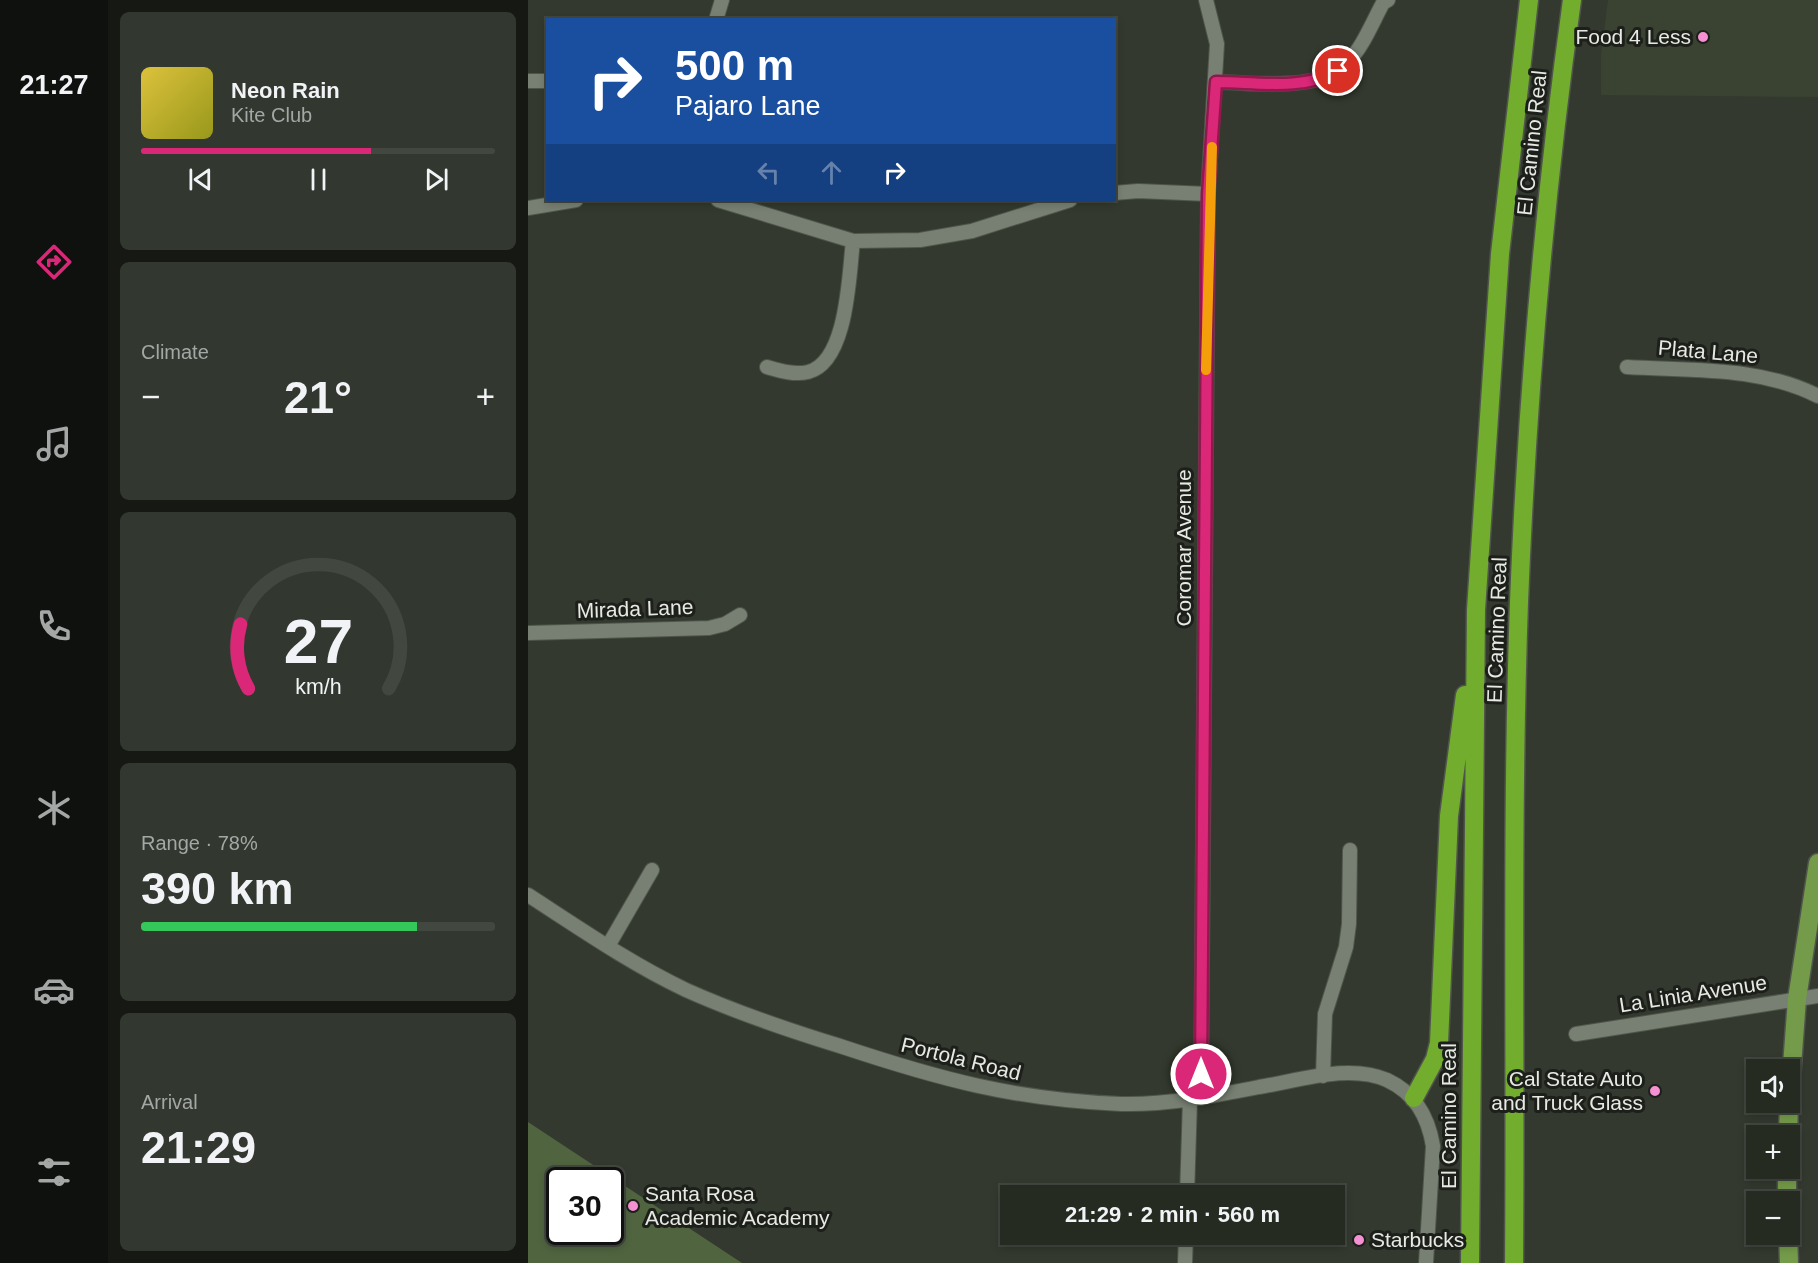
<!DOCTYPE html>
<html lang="en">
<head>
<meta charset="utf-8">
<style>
  body { margin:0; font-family:Arial,sans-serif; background:#32372f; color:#f1f3f6; height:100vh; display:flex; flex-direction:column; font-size:22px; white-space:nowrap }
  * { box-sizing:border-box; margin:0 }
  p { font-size:20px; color:#a4a7a5 }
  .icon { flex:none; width:33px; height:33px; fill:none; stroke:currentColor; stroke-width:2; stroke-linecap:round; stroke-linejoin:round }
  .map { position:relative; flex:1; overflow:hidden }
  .panel { display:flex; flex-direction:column; gap:12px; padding:12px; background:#151813; width:420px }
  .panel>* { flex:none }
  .top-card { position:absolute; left:18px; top:18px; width:570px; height:183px; border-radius:0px; box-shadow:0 3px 9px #0003,0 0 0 2px #424740; background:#1a4fa0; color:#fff; overflow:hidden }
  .tools { position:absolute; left:1218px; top:1059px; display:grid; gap:12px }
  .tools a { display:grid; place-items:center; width:54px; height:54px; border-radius:0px; background:#262b22; box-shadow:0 3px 9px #0003,0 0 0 2px #424740; font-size:30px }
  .speed { position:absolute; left:18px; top:1167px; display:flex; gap:12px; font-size:30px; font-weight:700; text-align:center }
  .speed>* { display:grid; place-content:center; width:78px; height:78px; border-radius:50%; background:#262b22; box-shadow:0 3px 9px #0003,0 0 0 2px #424740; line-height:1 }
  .speed .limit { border:3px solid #111; border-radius:9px; background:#fff; color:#111 }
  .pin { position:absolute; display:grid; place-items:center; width:51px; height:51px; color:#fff; margin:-26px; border:3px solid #fff; border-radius:50%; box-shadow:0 2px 6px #0007 }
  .me { position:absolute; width:66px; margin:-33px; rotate:0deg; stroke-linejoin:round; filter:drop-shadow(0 0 4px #0008) }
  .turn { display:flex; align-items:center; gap:21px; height:126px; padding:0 30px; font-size:27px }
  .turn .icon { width:78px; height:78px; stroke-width:2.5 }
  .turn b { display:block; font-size:42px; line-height:51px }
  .lanes { display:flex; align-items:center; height:57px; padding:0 30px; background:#0003; justify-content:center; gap:30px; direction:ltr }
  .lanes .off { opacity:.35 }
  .big { font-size:45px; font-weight:700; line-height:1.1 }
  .panel .card { flex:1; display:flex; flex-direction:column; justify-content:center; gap:9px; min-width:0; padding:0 21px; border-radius:9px; background:#32372f }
  .panel .dial { align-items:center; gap:0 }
  .dial svg { height:156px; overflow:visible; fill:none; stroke:#424740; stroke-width:7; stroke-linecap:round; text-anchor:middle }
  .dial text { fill:#f1f3f6; stroke:none }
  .song { display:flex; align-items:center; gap:18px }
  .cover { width:72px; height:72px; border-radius:9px; background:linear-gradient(135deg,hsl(50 70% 55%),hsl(60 70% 35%)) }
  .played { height:6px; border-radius:3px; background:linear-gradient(90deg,#db2777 65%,#424740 65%) }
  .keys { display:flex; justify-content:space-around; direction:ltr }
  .heat { display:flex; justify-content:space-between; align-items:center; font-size:33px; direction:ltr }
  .charge { height:9px; border-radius:4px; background:linear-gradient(90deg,#34c759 78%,#424740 0) }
  .trip { position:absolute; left:472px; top:1185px; width:345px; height:60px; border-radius:0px; background:#262b22; box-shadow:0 3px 9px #0003,0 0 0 2px #424740; font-weight:700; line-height:60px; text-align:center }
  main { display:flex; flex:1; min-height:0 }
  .dock { display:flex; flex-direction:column; width:108px; justify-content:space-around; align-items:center; background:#0f110e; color:#a4a7a5 }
  .dock .icon { width:42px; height:42px }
  .dock .on { color:#db2777 }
  .dock b { font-size:27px; color:#f1f3f6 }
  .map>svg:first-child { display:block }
  .built { fill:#3a4332 }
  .green { fill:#506440; fill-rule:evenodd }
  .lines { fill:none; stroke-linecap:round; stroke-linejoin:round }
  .minor-casing { stroke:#50554b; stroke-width:16 }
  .major-casing { stroke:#50554b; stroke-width:21 }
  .highway-casing { stroke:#50554b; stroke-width:21 }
  .minor { stroke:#788073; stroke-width:14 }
  .major { stroke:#749b4a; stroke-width:18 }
  .highway { stroke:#72ad2e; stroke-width:18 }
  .route-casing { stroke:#8e194d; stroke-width:15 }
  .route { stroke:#db2777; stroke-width:10 }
  .slow { stroke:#f59e0b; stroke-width:10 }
  .poi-dot { fill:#f591d2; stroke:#1c1f1a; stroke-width:2 }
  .labels { text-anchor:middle; stroke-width:6; stroke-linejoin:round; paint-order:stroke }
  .poi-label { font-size:21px; fill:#e6eae3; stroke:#1c1f1a; text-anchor:end }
  .street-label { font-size:21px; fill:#e6eae3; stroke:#1c1f1a }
</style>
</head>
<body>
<main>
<nav class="dock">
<b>21:27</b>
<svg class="icon on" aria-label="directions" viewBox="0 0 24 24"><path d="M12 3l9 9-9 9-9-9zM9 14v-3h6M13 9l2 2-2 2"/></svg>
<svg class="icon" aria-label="music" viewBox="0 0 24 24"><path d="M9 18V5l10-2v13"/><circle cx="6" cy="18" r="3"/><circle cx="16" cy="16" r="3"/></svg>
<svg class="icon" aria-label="phone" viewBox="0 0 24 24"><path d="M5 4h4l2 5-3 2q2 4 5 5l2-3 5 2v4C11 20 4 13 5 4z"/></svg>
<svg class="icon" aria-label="climate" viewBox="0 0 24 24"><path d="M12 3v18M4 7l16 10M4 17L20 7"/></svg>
<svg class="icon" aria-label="car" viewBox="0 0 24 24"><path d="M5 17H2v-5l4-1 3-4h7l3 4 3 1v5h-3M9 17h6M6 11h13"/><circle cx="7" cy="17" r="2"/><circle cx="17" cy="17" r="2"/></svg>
<svg class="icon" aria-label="filters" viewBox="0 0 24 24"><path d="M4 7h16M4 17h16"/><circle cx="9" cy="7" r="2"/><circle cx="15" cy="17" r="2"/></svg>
</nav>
<section class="panel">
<div class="card">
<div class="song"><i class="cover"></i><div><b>Neon Rain</b><p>Kite Club</p></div></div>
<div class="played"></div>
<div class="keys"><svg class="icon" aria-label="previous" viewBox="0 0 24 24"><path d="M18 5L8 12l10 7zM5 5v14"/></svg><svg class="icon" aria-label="pause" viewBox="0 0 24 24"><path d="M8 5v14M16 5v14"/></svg><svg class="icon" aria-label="next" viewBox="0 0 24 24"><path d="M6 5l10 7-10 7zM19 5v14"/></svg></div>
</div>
<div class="card"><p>Climate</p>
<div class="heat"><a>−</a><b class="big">21°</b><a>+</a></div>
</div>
<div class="card dial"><svg viewBox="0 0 100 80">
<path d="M14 69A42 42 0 1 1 86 69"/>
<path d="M14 69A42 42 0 0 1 10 36" stroke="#db2777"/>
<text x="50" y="56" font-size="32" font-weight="700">27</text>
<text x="50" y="72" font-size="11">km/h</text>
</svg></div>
<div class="card"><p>Range · 78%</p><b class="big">390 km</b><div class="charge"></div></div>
<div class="card"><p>Arrival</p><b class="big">21:29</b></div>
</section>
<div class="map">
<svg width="1290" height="1263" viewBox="0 0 1290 1263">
  <rect width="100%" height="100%" fill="#33392e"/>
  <!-- built -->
  <path class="built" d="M 1080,0 L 1290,0 L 1290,97 L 1073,95 L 1073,54 Z"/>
  <!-- green -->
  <path class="green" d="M 0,1122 L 214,1263 L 0,1263 ZM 32,1180 L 82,1180 L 82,1232 L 32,1232 Z"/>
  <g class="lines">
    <defs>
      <path id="minor" d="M 188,20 L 194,0
        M 0,81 L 20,81
        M 688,82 C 726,82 790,93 819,63 C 835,47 844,23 855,3 L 860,0
        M 586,193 L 610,191 L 680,194
        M 190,200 L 325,241 L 392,240 L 444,231 L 542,200
        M 0,208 L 48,200
        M 239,367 C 253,371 266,375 280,372 C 320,362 321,273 325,241
        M 1099,367 C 1163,371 1231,366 1290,396
        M 0,633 L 181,628 L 197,624 L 212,615
        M 0,895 C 51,928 103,964 158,990 C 207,1012 260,1030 312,1046 C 411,1079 488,1100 593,1104 C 639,1105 686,1096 731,1087 C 770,1081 821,1063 859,1080 C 887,1093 900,1116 905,1146 L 898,1263
        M 80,946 L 124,870
        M 1048,1034 L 1290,996
        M 795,1076 L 797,1014 L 818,947 L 821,924 L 822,850
        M 673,1098 L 680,194 L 689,44 L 678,0
        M 659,1196 L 662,1099
        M 657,1263 L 658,1234"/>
      <path id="major" d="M 1262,1093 L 1269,999 L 1290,863
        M 1260,1136 L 1261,1102
        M 1259,1168 L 1259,1202
        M 1260,1234 L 1261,1263"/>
      <path id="highway" d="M 886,1098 L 907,1059 L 911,1043 L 921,816 L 937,695
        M 942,1263 L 948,610 L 972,254 L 1001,0
        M 986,1263 C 988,1043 983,822 991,602 C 999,400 1016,200 1044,0"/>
    </defs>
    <!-- minor casing -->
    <use href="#minor" class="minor-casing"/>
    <!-- major casing -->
    <use href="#major" class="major-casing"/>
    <!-- highway casing -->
    <use href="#highway" class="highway-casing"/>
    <!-- minor -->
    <use href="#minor" class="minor"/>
    <!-- major -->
    <use href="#major" class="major"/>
    <!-- highway -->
    <use href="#highway" class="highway"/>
  </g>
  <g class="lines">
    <defs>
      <path id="route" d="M 673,1074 L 680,194 L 688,82 C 727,82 775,91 810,71"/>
    </defs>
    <!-- route casing -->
    <use href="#route" class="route-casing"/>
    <!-- route -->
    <use href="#route" class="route"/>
    <!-- slow -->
    <path class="slow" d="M 678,370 L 684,147"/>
  </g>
  <!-- markers -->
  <g class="poi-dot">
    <circle cx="1175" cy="37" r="6"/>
    <circle cx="1127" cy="1091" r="6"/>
    <circle cx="105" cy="1206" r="6"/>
    <circle cx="831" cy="1240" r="6"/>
  </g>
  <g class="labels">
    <!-- poi labels -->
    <g class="poi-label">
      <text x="1163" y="44">Food 4 Less</text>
      <text x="1115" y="1086">Cal State Auto<tspan x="1115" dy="24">and Truck Glass</tspan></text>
      <text x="117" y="1201" text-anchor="start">Santa Rosa<tspan x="117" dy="24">Academic Academy</tspan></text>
      <text x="843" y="1247" text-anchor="start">Starbucks</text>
    </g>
    <!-- street labels -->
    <g class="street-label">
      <text transform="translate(1004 143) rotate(-84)" y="7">El Camino Real</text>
      <text transform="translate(1180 352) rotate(5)" y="7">Plata Lane</text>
      <text transform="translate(656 548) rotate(-90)" y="7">Coromar Avenue</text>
      <text transform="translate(107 609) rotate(-2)" y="7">Mirada Lane</text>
      <text transform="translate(969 630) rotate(-88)" y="7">El Camino Real</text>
      <text transform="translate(1165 994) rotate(-9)" y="7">La Linia Avenue</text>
      <text transform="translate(433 1059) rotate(14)" y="7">Portola Road</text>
      <text transform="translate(921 1116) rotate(-90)" y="7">El Camino Real</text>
    </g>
  </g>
</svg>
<div class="tools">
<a><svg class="icon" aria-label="sound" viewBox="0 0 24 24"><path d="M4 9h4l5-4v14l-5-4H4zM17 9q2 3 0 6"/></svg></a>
<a>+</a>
<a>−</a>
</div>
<div class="speed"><div class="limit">30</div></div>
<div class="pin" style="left:810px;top:71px;background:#d93025"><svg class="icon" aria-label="arrive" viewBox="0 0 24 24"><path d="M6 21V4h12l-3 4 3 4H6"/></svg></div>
<svg class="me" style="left:673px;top:1074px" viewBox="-20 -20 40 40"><circle r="17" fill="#db2777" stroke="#fff" stroke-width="3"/><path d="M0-11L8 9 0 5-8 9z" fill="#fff"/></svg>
<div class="trip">21:29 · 2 min · 560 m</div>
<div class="top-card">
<div class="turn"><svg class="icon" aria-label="right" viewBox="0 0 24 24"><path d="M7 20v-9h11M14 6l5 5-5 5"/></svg><div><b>500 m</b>Pajaro Lane</div></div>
<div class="lanes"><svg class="icon off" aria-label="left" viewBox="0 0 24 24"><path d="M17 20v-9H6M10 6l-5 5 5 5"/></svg><svg class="icon off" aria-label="ahead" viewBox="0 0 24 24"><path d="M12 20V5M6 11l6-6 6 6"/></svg><svg class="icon" aria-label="right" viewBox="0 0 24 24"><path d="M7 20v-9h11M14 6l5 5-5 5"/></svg></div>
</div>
</div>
</main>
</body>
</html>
